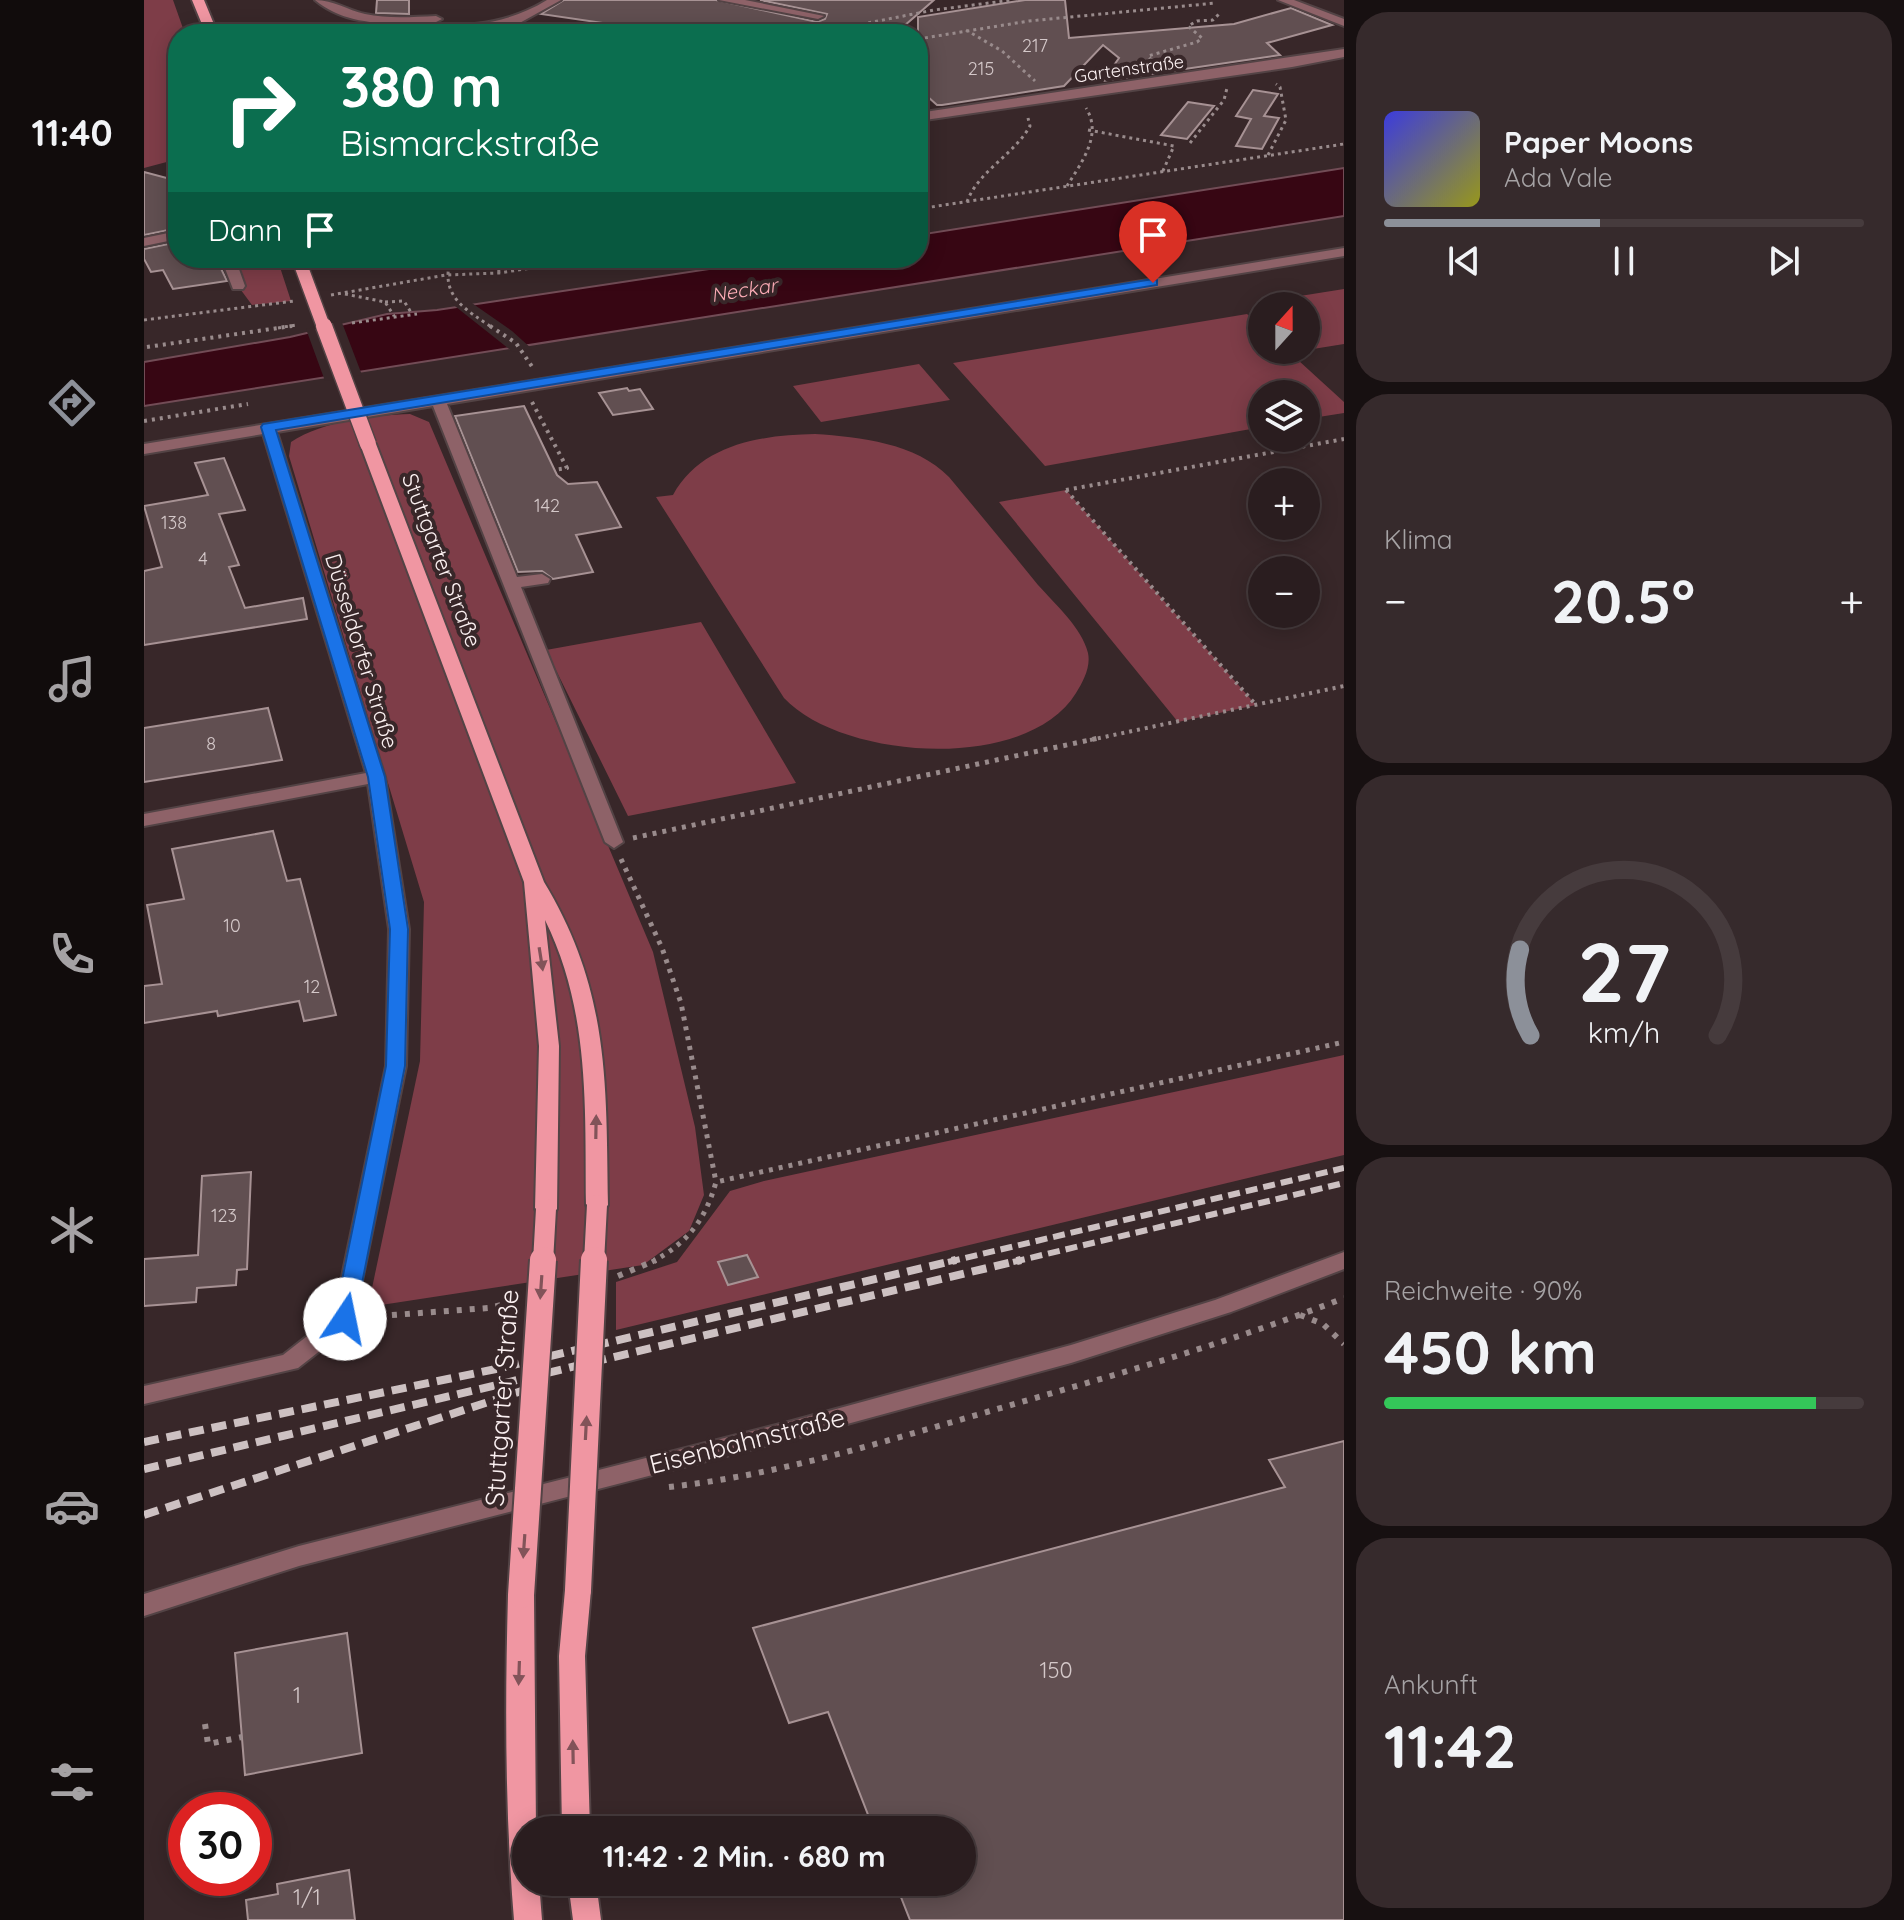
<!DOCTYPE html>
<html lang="de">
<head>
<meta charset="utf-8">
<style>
  body { margin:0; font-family:Quicksand,sans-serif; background:#362a2c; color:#f1f3f6; height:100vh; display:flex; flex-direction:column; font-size:30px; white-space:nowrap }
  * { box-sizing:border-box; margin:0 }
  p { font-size:26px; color:#a5a2a4 }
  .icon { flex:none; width:44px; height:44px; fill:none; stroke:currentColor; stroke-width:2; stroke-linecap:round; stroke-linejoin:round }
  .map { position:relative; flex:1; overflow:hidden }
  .drawer { display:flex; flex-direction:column; gap:12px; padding:12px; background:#171011; width:560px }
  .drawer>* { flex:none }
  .guide { position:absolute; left:24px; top:24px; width:760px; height:244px; border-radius:32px; box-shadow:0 4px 20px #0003,0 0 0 2px #463b3d; background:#0b6e4f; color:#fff; overflow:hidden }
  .needle { width:52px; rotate:21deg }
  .controls { position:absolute; left:1104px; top:292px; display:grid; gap:16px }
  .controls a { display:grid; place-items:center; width:72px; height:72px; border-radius:50%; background:#2a1d1f; box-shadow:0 4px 20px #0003,0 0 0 2px #463b3d; font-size:40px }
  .speed { position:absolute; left:24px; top:1792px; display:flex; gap:16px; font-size:40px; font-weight:700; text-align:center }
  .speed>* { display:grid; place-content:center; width:104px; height:104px; border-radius:50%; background:#2a1d1f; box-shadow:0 4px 20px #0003,0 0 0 2px #463b3d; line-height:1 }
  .speed .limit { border:12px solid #d22; background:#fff; color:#111 }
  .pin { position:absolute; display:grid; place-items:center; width:68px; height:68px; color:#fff; margin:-82px -34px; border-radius:50% 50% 50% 0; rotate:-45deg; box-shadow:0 0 8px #0007 }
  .pin .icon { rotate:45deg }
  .me { position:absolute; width:88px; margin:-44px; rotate:11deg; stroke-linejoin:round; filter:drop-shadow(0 0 6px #0008) }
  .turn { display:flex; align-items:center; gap:28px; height:168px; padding:0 40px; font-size:36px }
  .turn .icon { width:104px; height:104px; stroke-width:2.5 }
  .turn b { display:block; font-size:56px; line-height:68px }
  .then { display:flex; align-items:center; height:76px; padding:0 40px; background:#0003; gap:16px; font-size:30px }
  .big { font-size:60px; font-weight:700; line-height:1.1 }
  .drawer .tile { flex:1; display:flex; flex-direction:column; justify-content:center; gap:12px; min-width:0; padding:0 28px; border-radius:32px; background:#362a2c }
  .drawer .dial { align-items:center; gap:0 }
  .dial svg { height:208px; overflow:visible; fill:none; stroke:#463b3d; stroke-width:7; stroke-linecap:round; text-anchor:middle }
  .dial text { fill:#f1f3f6; stroke:none }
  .song { display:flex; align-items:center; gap:24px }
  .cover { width:96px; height:96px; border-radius:12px; background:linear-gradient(135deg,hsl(240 70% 55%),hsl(60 70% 35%)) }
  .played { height:8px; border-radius:4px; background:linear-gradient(90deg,#8c9099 45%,#463b3d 45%) }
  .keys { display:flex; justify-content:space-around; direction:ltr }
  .heat { display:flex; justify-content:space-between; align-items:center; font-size:44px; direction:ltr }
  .charge { height:12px; border-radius:6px; background:linear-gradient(90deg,#34c759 90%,#463b3d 0) }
  .trip { position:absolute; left:368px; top:1816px; width:464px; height:80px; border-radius:40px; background:#2a1d1f; box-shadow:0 4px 20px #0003,0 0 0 2px #463b3d; font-weight:700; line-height:80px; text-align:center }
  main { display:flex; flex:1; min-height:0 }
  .menu { display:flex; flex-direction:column; width:144px; justify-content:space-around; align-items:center; background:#110c0c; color:#a5a2a4 }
  .menu .icon { width:56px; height:56px }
  .menu .on { color:#8c9099 }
  .menu b { font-size:36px; color:#f1f3f6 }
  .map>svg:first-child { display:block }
  .green { fill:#7e3d48 }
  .water { fill:#370613; stroke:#724c56; stroke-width:2 }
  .pier { fill:#382729 }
  .building { fill:#614f51; stroke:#a79294; stroke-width:2 }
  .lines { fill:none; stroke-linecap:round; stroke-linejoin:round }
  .minor-casing { stroke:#534345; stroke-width:4 }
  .major-casing { stroke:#534345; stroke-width:4 }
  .path-far3 { stroke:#998b8c; stroke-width:3; stroke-dasharray:3 4; stroke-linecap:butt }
  .path-far2 { stroke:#998b8c; stroke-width:4; stroke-dasharray:3 5; stroke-linecap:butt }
  .path-far1 { stroke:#998b8c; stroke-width:5; stroke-dasharray:4 6; stroke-linecap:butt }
  .path { stroke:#998b8c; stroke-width:6; stroke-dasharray:5 8; stroke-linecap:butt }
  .minor { fill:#8e6268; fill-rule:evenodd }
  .major { fill:#f096a2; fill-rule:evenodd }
  .rail-far1 { stroke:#cdc1c2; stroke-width:6; stroke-dasharray:12 6; stroke-linecap:butt }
  .rail { stroke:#cdc1c2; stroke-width:8; stroke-dasharray:15 8; stroke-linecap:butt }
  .major-bridge-far3-casing { stroke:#534345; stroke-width:16; stroke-linecap:butt }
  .major-bridge-far2-casing { stroke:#534345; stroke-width:19; stroke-linecap:butt }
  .major-bridge-far1-casing { stroke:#534345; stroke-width:24; stroke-linecap:butt }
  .major-bridge-casing { stroke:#534345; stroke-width:30; stroke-linecap:butt }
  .major-bridge-far3 { stroke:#f096a2; stroke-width:13 }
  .major-bridge-far2 { stroke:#f096a2; stroke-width:16 }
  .major-bridge-far1 { stroke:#f096a2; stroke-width:20 }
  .major-bridge { stroke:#f096a2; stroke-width:26 }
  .oneway { fill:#825359 }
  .route { fill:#1a73e8; stroke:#114b97; stroke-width:2 }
  .labels { text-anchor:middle; stroke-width:8; stroke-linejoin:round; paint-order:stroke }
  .number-label { font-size:18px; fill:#d4c8c9 }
  .far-street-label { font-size:18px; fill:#fbf0f1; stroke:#382729 }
  .far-water-label { font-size:20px; font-style:italic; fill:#fdadb7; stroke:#382729 }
  .street-label { font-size:22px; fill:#fbf0f1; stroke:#382729 }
  .near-number-label { font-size:22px; fill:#d4c8c9 }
  .near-street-label { font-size:26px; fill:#fbf0f1; stroke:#382729 }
</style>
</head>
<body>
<main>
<nav class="menu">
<b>11:40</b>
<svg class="icon on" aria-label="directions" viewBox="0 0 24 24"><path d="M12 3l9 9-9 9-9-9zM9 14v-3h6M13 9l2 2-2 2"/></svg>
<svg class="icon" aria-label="music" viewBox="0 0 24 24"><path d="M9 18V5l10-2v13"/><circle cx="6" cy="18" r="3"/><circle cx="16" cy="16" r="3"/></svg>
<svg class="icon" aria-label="phone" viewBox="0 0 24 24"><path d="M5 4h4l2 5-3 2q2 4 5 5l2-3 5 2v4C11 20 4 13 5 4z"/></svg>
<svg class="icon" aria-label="climate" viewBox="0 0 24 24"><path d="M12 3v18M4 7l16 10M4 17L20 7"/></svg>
<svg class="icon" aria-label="car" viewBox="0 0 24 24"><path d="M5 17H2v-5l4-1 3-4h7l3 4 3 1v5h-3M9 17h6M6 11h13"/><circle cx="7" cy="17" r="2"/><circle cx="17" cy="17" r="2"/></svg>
<svg class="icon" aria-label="filters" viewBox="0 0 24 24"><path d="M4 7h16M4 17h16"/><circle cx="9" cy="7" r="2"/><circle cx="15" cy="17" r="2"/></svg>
</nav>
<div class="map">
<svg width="1200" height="1920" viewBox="0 0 1200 1920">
  <rect width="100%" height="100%" fill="#382729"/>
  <!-- green -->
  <path class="green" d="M 0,0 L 29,0 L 41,34 L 34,34 L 34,159 L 0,168 Z
    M 84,258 L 133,258 L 147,301 L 108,305 L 94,286 Z
    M 1200,289 L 1200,344 L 1169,349 L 1162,342 L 1162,306 L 1123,306 L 1118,302 Z
    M 1103,314 L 1118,327 L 1118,350 L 1143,350 L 1200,402 L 1200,413 L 1162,419 L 1162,394 L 1118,394 L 1118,427 L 901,466 L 809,363 Z
    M 775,364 L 806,400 L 677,422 L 649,386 Z
    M 266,414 L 285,422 L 509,952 L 551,1127 L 560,1195 L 545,1231 L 499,1265 L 224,1307 L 276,1061 L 280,902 L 145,456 L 147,442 C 179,421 229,415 266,414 Z
    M 671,434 C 716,437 772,443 805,477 C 835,513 865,549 894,585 C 911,604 938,628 944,653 C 947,667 939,682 932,693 C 883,773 698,760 640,698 L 512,497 L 529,495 C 557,444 617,435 671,434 Z
    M 922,490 L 1112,705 L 1034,722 L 855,502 Z
    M 557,622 L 652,783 L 484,816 L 402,650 Z
    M 1200,1055 L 1200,1155 L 472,1330 L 472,1282 L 533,1262 L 586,1191 L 620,1181 Z"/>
  <!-- water -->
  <path class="water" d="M 1200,168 L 1200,216 L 0,406 L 0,362 L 146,337 L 243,314 L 293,310 L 638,258 L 774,258 L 774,235 Z"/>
  <!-- pier -->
  <path class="pier" d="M 325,301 L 368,331 L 388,349 L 369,352 L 307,303 Z
    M 197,320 L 218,375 L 181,381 L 162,329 Z"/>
  <!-- building -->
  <path class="building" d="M 233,0 L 265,0 L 265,14 L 232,13 Z
    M 420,0 L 572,0 L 673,22 L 681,19 L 683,14 L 616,0 L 790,0 L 753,32 L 744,34 L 534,34 L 397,14 Z
    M 881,0 L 921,0 L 925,38 L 1090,24 L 1147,8 L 1188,25 L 1123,43 L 1136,55 L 959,81 L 975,58 L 959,45 L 920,86 L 798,105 L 793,105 L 774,88 L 774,17 Z
    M 1109,90 L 1134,94 L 1120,116 L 1135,118 L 1118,149 L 1092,146 L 1107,119 L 1092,116 Z
    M 1044,102 L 1070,106 L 1043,139 L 1017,135 Z
    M 0,172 L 34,181 L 34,228 L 0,235 Z
    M 34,242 L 34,258 L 72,258 L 83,281 L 29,289 L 19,270 L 7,272 L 0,259 L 0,249 Z
    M 483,388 L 485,391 L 496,389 L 509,409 L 469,415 L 455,393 Z
    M 380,406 L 413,475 L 424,484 L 453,482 L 477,527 L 432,535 L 449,572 L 409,579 L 398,571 L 374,572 L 311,416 Z
    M 80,458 L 101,510 L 75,514 L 95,565 L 85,567 L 101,608 L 159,598 L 163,619 L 0,645 L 0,571 L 18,567 L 0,506 L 64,495 L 51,463 Z
    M 124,708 L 138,760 L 0,782 L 0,728 Z
    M 129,831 L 143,881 L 156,879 L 192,1015 L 160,1021 L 155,1001 L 74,1016 L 73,1011 L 0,1023 L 0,986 L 18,984 L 3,905 L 40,899 L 28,849 Z
    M 107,1172 L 103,1269 L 93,1270 L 92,1285 L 53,1288 L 52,1302 L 0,1306 L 0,1259 L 54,1255 L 58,1176 Z
    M 603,1255 L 614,1277 L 584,1285 L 574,1262 Z
    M 1200,1441 L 1200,1920 L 766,1920 L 751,1882 L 818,1882 L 818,1830 L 730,1830 L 684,1712 L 645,1723 L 609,1628 L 1141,1487 L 1125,1460 Z
    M 203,1633 L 218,1753 L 101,1775 L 91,1653 Z
    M 205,1870 L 211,1920 L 104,1920 L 102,1900 L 134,1894 L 133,1884 Z"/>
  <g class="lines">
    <defs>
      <path id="minor" d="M 171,0 C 190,0 203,10 221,14 C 244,19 268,17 292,16 L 298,19 L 292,22 C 252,24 204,28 171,0 Z
        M 403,0 L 417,0 L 372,25 L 399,34 L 380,34 L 360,28 L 293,33 L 287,30 L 293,27 C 335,25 367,22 403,0 Z
        M 575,0 L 601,0 L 680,16 L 674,19 Z
        M 1134,0 L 1150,0 L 1200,19 L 1200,26 Z
        M 1200,49 L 1200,57 L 1148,67 L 774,121 L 774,113 Z
        M 34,231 L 34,239 L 0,246 L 0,238 Z
        M 1200,248 L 1200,256 L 303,404 L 373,577 L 398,574 L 406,579 L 404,583 L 377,587 L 479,842 L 470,848 L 461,842 L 289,406 L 133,432 L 241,777 L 265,929 L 262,1066 L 209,1325 L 154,1368 L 0,1404 L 0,1386 L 139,1355 L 190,1315 L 242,1066 L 245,929 L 224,784 L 0,826 L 0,814 L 222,773 L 119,434 L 0,454 L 0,444 Z
        M 77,258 L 91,258 L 101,286 L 99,289 L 89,289 Z
        M 1200,1252 L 1200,1269 L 1087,1312 L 927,1363 L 648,1439 L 155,1566 L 0,1616 L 0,1594 L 155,1546 L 648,1421 L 927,1345 L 1071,1300 Z"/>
      <path id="major" d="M 48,0 L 60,0 L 74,34 L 62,34 Z
        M 224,439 L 232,444 L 400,882 C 466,991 462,1083 464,1205 L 461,1211 L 445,1211 L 442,1205 C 441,1107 446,1011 401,920 L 415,1046 L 413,1209 L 410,1215 L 394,1215 L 391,1209 L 395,1046 L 380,882 L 216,444 Z
        M 434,1579 L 443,1582 L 447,1590 L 441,1656 L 446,1830 L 418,1830 L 415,1656 L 421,1590 L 425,1582 Z
        M 377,1584 L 386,1587 L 390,1595 L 392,1830 L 382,1830 L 382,1882 L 395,1882 L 398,1920 L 370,1920 C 361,1812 361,1704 364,1595 L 368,1587 Z
        M 424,1882 L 452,1882 L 457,1920 L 429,1920 Z"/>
    </defs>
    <!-- minor casing -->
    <use href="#minor" class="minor-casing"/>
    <!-- major casing -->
    <use href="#major" class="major-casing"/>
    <!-- path-far3 -->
    <path class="path-far3" d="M 822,30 L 858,51 L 891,81
      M 683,31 L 790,10 L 869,0
      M 774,39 L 885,21 L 1072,3
      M 1012,65 L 1004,56 L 1053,42 L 1058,38 L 1044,26 L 1053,21 L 1069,20 L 1075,14
      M 944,130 L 1030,146 L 1018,173
      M 1046,143 L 1080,100 L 1083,88
      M 1124,155 L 1142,120 L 1136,87 L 1132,84
      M 923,186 C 937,163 959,135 942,108
      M 823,202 C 834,171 870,155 886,126 L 884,118
      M 774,209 L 1200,144
      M 307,258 C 295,296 321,309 349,328
      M 355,273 L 354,260 L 357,258
      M 201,294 L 241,302 L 250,316
      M 187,295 L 302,275 L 355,273 L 451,258
      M 241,302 L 260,301 L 268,314
      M 0,320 L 150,301
      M 208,323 L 273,314
      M 134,328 L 152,325"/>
    <!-- path-far2 -->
    <path class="path-far2" d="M 346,326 L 372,343 L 389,368
      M 3,347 L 148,326
      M 388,402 L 423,468 L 410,470
      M 0,421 L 104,404
      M 922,490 L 1112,705
      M 922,490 L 1200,439
      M 946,740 L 1200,686"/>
    <!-- path-far1 -->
    <path class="path-far1" d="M 489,838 L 955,738
      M 477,859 L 518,948 L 537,1003 L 572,1182
      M 508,1262 C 543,1243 561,1221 572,1182 L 1200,1042"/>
    <!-- path -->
    <path class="path" d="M 474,1276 L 512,1260
      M 1156,1315 L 1179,1324 L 1200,1344
      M 222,1317 L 344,1308 L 371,1302
      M 525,1487 C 634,1475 738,1442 843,1412 C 963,1377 1083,1344 1200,1298
      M 61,1724 L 64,1744 L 98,1737"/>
    <!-- minor -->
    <use href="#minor" class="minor"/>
    <!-- major -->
    <use href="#major" class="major"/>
    <!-- rail-far1 -->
    <path class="rail-far1" d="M 804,1262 L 1200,1168
      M 869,1262 L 1200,1183"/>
    <!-- rail -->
    <path class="rail" d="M 0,1442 L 352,1369 L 812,1260
      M 0,1469 L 877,1260
      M 0,1515 L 393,1386"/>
    <defs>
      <path id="major-bridge-far3" d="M 156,263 L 180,328"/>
      <path id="major-bridge-far2" d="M 180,326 L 224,444"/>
      <path id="major-bridge-far1" d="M 399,1262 L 402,1209
        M 450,1262 L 453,1205"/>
      <path id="major-bridge" d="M 434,1590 L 450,1260
        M 377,1595 L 399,1260"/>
    </defs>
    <!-- major-bridge-far3 casing -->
    <use href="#major-bridge-far3" class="major-bridge-far3-casing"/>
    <!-- major-bridge-far2 casing -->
    <use href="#major-bridge-far2" class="major-bridge-far2-casing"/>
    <!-- major-bridge-far1 casing -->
    <use href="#major-bridge-far1" class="major-bridge-far1-casing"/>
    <!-- major-bridge casing -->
    <use href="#major-bridge" class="major-bridge-casing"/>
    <!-- major-bridge-far3 -->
    <use href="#major-bridge-far3" class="major-bridge-far3"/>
    <!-- major-bridge-far2 -->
    <use href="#major-bridge-far2" class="major-bridge-far2"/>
    <!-- major-bridge-far1 -->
    <use href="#major-bridge-far1" class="major-bridge-far1"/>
    <!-- major-bridge -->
    <use href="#major-bridge" class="major-bridge"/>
  </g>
  <!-- one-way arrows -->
  <defs><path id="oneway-solid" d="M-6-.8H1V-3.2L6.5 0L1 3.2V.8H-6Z" transform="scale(2)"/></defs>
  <g class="oneway">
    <use href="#oneway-solid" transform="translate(397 959) rotate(81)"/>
    <use href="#oneway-solid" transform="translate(452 1127) rotate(-89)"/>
    <use href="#oneway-solid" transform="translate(397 1287) rotate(94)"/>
    <use href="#oneway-solid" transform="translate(442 1428) rotate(-87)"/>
    <use href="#oneway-solid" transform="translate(380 1546) rotate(94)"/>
    <use href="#oneway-solid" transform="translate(375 1673) rotate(92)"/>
    <use href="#oneway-solid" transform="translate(429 1752) rotate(-91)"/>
  </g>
  <!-- route -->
  <path class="route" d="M 1009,279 L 1013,280 L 1013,285 L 132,430 L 241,777 L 264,929 L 261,1066 L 211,1319 L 208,1325 L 193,1325 L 190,1319 L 242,1066 L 246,929 L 224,777 L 117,427 L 119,424 Z"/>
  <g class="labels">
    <!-- number labels -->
    <g class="number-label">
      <text x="891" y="52">217</text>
      <text x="837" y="75">215</text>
      <text x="403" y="512">142</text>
      <text x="30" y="529">138</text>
      <text x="59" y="565">4</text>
      <text x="67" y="750">8</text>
      <text x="88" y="932">10</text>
      <text x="168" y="993">12</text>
      <text x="80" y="1222">123</text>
    </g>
    <!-- far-street labels -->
    <g class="far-street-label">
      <text transform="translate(985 69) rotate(-8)" y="6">Gartenstraße</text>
    </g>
    <!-- far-water labels -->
    <g class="far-water-label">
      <text transform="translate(600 290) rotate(-9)" y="7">Neckar</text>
    </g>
    <!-- street labels -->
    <g class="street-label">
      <text transform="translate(298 560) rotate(69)" y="8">Stuttgarter Straße</text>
      <text transform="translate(218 651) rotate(73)" y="8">Düsseldorfer Straße</text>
    </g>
    <!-- near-number labels -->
    <g class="near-number-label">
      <text x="912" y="1678">150</text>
      <text x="153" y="1703">1</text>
      <text x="163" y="1905">1/1</text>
    </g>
    <!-- near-street labels -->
    <g class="near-street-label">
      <text transform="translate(358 1398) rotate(-86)" y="9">Stuttgarter Straße</text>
      <text transform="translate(603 1441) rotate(-14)" y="9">Eisenbahnstraße</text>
    </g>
  </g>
</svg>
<div class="controls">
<a><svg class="needle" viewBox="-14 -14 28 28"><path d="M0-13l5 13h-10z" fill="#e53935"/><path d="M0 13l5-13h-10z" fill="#a5a2a4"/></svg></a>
<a><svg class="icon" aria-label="layers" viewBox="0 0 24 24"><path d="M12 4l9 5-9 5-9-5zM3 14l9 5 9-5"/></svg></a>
<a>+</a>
<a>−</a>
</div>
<div class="speed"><div class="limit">30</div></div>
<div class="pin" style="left:1009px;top:283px;background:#d93025"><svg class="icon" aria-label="arrive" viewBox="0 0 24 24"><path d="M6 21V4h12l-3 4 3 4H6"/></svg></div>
<svg class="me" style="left:201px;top:1319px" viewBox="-20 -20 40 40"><circle r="19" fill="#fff"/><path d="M0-13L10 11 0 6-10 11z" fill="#1a73e8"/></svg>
<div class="trip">11:42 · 2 Min. · 680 m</div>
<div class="guide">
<div class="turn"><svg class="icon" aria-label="right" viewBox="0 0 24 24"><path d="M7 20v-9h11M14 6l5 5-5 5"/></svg><div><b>380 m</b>Bismarckstraße</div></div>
<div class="then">Dann<svg class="icon" aria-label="arrive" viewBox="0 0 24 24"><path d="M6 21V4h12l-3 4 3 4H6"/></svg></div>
</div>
</div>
<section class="drawer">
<div class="tile">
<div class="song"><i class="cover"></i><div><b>Paper Moons</b><p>Ada Vale</p></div></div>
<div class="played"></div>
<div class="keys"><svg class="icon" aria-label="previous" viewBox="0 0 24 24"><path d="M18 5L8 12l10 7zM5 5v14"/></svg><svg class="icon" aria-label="pause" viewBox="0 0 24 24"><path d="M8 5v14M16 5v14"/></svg><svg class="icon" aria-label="next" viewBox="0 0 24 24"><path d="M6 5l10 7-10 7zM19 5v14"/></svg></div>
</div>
<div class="tile"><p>Klima</p>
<div class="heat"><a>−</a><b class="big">20.5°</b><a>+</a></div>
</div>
<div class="tile dial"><svg viewBox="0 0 100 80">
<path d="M14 69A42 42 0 1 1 86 69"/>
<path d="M14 69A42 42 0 0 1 10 36" stroke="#8c9099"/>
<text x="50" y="56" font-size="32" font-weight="700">27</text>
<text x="50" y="72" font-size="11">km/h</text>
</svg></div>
<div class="tile"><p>Reichweite · 90%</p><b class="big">450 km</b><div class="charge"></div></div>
<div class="tile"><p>Ankunft</p><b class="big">11:42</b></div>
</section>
</main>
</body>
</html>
